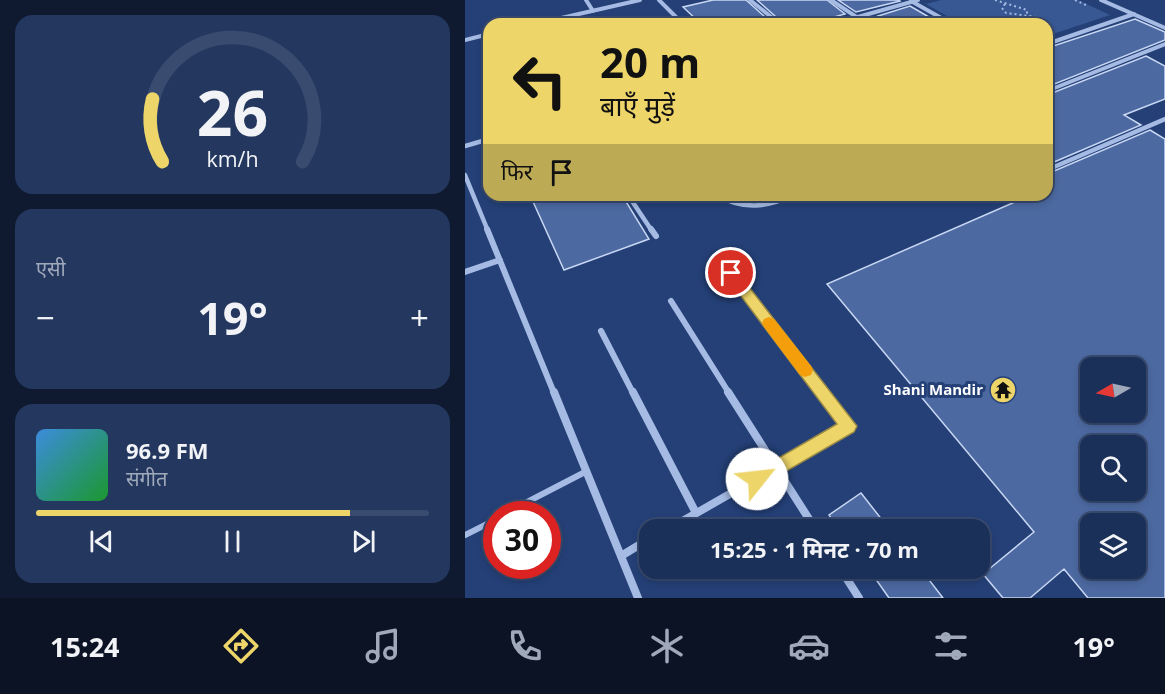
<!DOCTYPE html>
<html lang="hi">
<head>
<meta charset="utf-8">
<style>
  body { margin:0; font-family:"Open Sans","Noto Sans Devanagari",sans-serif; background:#24385f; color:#f1f3f6; height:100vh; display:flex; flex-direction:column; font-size:22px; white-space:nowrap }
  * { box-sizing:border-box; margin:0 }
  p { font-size:20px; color:#a0a9ba }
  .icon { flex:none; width:33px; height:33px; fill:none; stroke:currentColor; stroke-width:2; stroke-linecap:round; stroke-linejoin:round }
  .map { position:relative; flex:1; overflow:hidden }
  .side { display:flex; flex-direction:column; gap:15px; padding:15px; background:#0f1a31; width:465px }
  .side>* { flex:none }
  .hud { position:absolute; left:18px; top:18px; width:570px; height:183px; border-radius:18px; box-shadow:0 3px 9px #0003,0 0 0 2px #394b6f; background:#edd56a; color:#111; overflow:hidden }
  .needle { width:39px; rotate:261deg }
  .tools { position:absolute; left:615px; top:357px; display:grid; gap:12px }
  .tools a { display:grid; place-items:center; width:66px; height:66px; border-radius:12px; background:#1b3059; box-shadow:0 3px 9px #0003,0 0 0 2px #394b6f; font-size:30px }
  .speed { position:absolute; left:18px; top:501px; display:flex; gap:12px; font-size:30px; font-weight:700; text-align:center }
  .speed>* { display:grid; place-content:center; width:78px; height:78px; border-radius:50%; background:#1b3059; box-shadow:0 3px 9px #0003,0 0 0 2px #394b6f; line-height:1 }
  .speed .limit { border:9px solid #d22; background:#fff; color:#111 }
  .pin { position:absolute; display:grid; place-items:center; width:51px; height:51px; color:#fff; margin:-26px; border:3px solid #fff; border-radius:50%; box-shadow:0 2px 6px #0007 }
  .me { position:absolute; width:66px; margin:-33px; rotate:61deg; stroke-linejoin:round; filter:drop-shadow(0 0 4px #0008) }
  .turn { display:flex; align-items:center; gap:21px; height:126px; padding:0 18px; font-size:27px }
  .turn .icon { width:78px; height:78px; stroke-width:2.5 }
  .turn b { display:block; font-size:42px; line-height:51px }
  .then { display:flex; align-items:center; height:57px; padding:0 18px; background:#0003; gap:12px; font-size:22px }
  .big { font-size:45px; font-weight:700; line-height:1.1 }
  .side .card { flex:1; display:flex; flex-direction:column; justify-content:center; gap:9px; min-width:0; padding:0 21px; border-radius:18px; background:#24385f }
  .side .dial { align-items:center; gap:0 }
  .dial svg { height:156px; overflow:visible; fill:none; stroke:#394b6f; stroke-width:7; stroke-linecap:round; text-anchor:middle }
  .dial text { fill:#f1f3f6; stroke:none }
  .song { display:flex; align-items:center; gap:18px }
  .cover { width:72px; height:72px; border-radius:9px; background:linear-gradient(135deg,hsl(210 70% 55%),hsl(130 70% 35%)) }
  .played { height:6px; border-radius:3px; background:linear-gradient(90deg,#edd56a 80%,#394b6f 80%) }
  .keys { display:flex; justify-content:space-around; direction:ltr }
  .heat { display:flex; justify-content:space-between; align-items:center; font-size:33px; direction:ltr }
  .trip { position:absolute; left:174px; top:519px; width:351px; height:60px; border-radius:18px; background:#1b3059; box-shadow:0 3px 9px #0003,0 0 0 2px #394b6f; font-weight:700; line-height:60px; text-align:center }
  .menu { display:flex; height:96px; justify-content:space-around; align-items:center; background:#0b1324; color:#a0a9ba }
  .menu .icon { width:42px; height:42px }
  .menu .current { color:#edd56a }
  .menu b { font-size:27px; color:#f1f3f6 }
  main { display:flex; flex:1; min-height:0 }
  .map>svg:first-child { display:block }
  .green { fill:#385894 }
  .building { fill:#4c69a1; stroke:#c8d7f3; stroke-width:1.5; fill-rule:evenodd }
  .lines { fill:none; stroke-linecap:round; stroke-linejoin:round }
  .path { stroke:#a5bbe3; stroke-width:2; stroke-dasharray:2 3; stroke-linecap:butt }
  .service { stroke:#a5bbe3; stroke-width:6 }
  .minor-far3 { stroke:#a5bbe3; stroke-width:4 }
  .minor-far2 { stroke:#a5bbe3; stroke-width:4.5 }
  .minor-far1 { stroke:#a5bbe3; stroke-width:6 }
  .minor { stroke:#a5bbe3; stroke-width:8 }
  .route { fill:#edd56a; stroke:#9a8a45; stroke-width:1.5 }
  .slow { fill:#f59e0b }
  .labels { text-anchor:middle; stroke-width:6; stroke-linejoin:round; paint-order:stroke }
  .poi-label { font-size:15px; font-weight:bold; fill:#fff; stroke:#244077; text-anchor:end }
</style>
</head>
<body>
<main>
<section class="side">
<div class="card dial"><svg viewBox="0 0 100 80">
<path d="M14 69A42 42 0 1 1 86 69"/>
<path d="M14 69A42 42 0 0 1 9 37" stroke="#edd56a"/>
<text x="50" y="56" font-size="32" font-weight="700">26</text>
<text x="50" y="72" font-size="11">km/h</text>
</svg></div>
<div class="card"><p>एसी</p>
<div class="heat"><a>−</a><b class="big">19°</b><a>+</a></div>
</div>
<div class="card">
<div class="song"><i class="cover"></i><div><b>96.9 FM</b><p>संगीत</p></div></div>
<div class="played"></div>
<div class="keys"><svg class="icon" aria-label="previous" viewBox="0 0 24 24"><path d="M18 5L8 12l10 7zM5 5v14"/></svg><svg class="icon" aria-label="pause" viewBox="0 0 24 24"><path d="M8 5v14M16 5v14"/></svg><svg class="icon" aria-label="next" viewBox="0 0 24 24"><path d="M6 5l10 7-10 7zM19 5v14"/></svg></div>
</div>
</section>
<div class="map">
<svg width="700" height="598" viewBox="0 0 700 598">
  <rect width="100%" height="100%" fill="#244077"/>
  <!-- green -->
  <path class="green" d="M 476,0 L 613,0 L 645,15 L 582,36 L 582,24 L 496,24 L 461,4 Z"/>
  <!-- building -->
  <path class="building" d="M 248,0 L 281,0 L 308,24 L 236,24 L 218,7 Z
    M 292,0 L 362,0 L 380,14 L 344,24 L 319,24 Z
    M 373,0 L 434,0 L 435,1 L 391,12 Z
    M 445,6 L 476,24 L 427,24 L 413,16 Z
    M 670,19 L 700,32 L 700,40 L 582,87 L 582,48 Z
    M 681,56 L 700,66 L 700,99 L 659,115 L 676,125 L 582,165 L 582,95 Z
    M 685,130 L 700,139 L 700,598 L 623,598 L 599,569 L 565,598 L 538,598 L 518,574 L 569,532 L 362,284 L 566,195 L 582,195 L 582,174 ZM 626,368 L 670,368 L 670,412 L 626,412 ZM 626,446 L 670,446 L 670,490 L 626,490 ZM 626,524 L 670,524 L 670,568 L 626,568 Z
    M 65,195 L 157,195 L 184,239 L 99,270 Z
    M 396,493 L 425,530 L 374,530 L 364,515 Z
    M 403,568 L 455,568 L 478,598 L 424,598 Z"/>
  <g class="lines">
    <!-- path -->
    <path class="path" d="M 530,0 L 562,10 L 562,15
      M 610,0 L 621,5
      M 540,4 L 537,8 L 541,13 L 572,17 L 581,24"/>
    <!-- service -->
    <path class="service" d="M 39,514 L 122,471
      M 0,535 L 32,519"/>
    <!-- minor-far3 -->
    <path class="minor-far3" d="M 121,0 L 128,11
      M 194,0 L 218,24
      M 285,0 L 315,24
      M 366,0 L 402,24
      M 636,0 L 700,28
      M 446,1 L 487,24
      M 70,24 L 175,0
      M 368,24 L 453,0
      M 0,40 L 24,34
      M 582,44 L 669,14
      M 582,91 L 700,44"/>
    <!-- minor-far2 -->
    <path class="minor-far2" d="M 0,146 L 24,139
      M 582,170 L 700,119
      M 0,175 L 23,231
      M 163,195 L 187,231
      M 252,195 C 279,211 302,207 330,195"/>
    <!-- minor-far1 -->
    <path class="minor-far1" d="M 22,229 L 89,393
      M 186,229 L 191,236
      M 0,272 L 35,260
      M 266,273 L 358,393
      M 206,301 L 264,393
      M 136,331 L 168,393"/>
    <!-- minor -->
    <path class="minor" d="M 89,392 L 173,598
      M 168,392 L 231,513
      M 263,392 L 351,530
      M 202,530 L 383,426 L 357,392
      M 156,556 L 184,539
      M 375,568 L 394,598"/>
  </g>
  <!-- route -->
  <path class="route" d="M 266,268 L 270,269 L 392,426 L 389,432 L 292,488 L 286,485 L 284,479 L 286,474 L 372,424 L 261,276 L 259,273 L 261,269 Z"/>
  <!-- slow -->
  <path class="slow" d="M 304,317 L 309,319 L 346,366 L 348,370 L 346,375 L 340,377 L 335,375 L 299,327 L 297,323 L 299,319 Z"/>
  <!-- icons -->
  <defs>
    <symbol id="temple-disc" viewBox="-11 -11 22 22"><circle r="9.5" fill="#edd56a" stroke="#244077"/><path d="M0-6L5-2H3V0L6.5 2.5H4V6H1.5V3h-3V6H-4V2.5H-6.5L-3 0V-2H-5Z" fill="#111"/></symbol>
  </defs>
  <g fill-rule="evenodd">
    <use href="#temple-disc" x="523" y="375" width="30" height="30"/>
  </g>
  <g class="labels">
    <!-- poi labels -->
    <g class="poi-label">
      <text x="518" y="395">Shani Mandir</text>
    </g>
  </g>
</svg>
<div class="tools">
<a><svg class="needle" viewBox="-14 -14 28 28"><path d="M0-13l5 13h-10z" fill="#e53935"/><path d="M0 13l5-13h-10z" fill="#a0a9ba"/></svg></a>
<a><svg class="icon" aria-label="search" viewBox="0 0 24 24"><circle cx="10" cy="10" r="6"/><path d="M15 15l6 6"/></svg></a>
<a><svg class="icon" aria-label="layers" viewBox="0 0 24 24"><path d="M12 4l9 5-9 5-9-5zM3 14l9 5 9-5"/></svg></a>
</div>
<div class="speed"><div class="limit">30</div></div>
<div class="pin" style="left:266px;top:273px;background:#d93025"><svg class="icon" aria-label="arrive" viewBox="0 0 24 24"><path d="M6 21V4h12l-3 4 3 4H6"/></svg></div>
<svg class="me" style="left:292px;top:479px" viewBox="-20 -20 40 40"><circle r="19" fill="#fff"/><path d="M0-13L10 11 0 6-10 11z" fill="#edd56a"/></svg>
<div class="trip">15:25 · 1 मिनट · 70 m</div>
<div class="hud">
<div class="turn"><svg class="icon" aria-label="left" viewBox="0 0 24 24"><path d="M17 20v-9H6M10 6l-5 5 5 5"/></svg><div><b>20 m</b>बाएँ मुड़ें</div></div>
<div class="then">फिर<svg class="icon" aria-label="arrive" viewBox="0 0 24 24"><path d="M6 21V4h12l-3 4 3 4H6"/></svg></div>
</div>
</div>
</main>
<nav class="menu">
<b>15:24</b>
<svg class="icon current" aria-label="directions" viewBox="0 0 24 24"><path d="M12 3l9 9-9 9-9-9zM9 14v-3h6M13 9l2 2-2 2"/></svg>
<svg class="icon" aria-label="music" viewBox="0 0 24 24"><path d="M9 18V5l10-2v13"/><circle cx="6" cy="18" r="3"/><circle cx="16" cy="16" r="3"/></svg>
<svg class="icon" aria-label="phone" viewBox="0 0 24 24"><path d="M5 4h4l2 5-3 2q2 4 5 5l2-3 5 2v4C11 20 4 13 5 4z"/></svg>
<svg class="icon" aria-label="climate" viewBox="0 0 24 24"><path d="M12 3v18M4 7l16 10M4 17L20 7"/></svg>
<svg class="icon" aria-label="car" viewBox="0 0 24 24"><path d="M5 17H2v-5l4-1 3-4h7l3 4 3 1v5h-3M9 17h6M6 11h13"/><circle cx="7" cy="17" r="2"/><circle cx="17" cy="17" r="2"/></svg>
<svg class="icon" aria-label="filters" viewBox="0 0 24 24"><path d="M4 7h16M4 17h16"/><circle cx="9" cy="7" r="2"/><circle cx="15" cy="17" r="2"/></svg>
<b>19°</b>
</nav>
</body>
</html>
